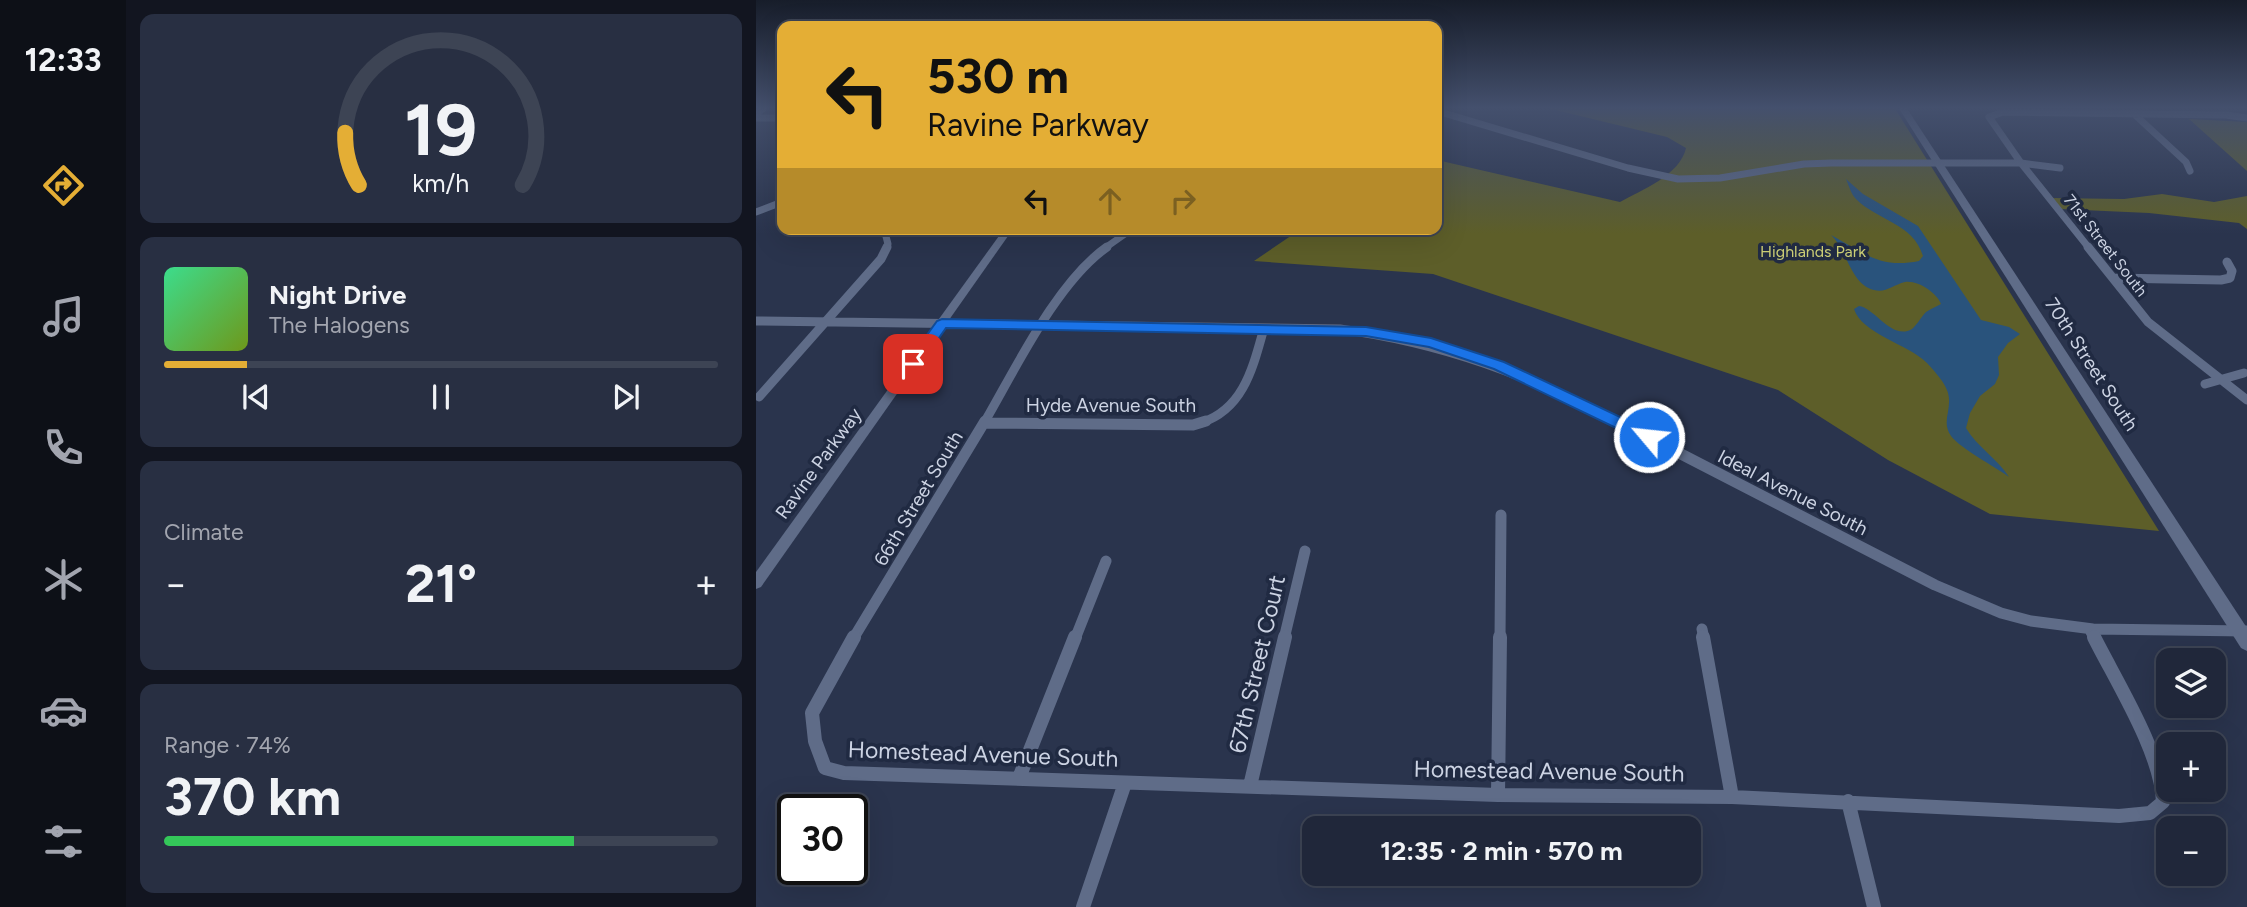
<!DOCTYPE html>
<html lang="en">
<head>
<meta charset="utf-8">
<style>
  body { margin:0; font-family:Figtree,sans-serif; background:#282f42; color:#f1f3f6; height:100vh; display:flex; flex-direction:column; font-size:26px; white-space:nowrap }
  * { box-sizing:border-box; margin:0 }
  p { font-size:23px; color:#a2a5af }
  .icon { flex:none; width:38px; height:38px; fill:none; stroke:currentColor; stroke-width:2; stroke-linecap:round; stroke-linejoin:round }
  .map { position:relative; flex:1; overflow:hidden }
  .panel { display:flex; flex-direction:column; gap:14px; padding:14px; background:#121520; width:630px }
  .panel>* { flex:none }
  .guide { position:absolute; left:21px; top:21px; width:665px; height:214px; border-radius:14px; box-shadow:0 7px 28px #0002,0 0 0 2px #3d4454; background:#e4ae35; color:#111; overflow:hidden }
  .buttons { position:absolute; left:1400px; top:648px; display:grid; gap:14px }
  .buttons a { display:grid; place-items:center; width:70px; height:70px; border-radius:14px; background:#20273a; box-shadow:0 7px 28px #0002,0 0 0 2px #3d4454; font-size:35px }
  .speed { position:absolute; left:21px; top:794px; display:flex; gap:14px; font-size:35px; font-weight:700; text-align:center }
  .speed>* { display:grid; place-content:center; width:91px; height:91px; border-radius:50%; background:#20273a; box-shadow:0 7px 28px #0002,0 0 0 2px #3d4454; line-height:1 }
  .speed .limit { border:4px solid #111; border-radius:10px; background:#fff; color:#111 }
  .pin { position:absolute; display:grid; place-items:center; width:60px; height:60px; color:#fff; margin:-30px; border-radius:14px; box-shadow:0 4px 10px #0006 }
  .me { position:absolute; width:77px; margin:-38px; rotate:298deg; stroke-linejoin:round; filter:drop-shadow(0 0 5px #0008) }
  .turn { display:flex; align-items:center; gap:24px; height:147px; padding:0 35px; font-size:32px }
  .turn .icon { width:91px; height:91px; stroke-width:2.5 }
  .turn b { display:block; font-size:49px; line-height:60px }
  .lanes { display:flex; align-items:center; height:66px; padding:0 35px; background:#0003; justify-content:center; gap:35px; direction:ltr }
  .lanes .off { opacity:.35 }
  .big { font-size:52px; font-weight:700; line-height:1.1 }
  .panel .tile { flex:1; display:flex; flex-direction:column; justify-content:center; gap:10px; min-width:0; padding:0 24px; border-radius:14px; background:#282f42 }
  .panel .dial { align-items:center; gap:0 }
  .dial svg { height:182px; overflow:visible; fill:none; stroke:#3d4454; stroke-width:7; stroke-linecap:round; text-anchor:middle }
  .dial text { fill:#f1f3f6; stroke:none }
  .song { display:flex; align-items:center; gap:21px }
  .cover { width:84px; height:84px; border-radius:10px; background:linear-gradient(135deg,hsl(150 70% 55%),hsl(80 70% 35%)) }
  .played { height:7px; border-radius:4px; background:linear-gradient(90deg,#e4ae35 15%,#3d4454 15%) }
  .keys { display:flex; justify-content:space-around; direction:ltr }
  .heat { display:flex; justify-content:space-between; align-items:center; font-size:38px; direction:ltr }
  .charge { height:10px; border-radius:5px; background:linear-gradient(90deg,#34c759 74%,#3d4454 0) }
  .trip { position:absolute; left:546px; top:816px; width:399px; height:70px; border-radius:14px; background:#20273a; box-shadow:0 7px 28px #0002,0 0 0 2px #3d4454; font-weight:700; line-height:70px; text-align:center }
  main { display:flex; flex:1; min-height:0 }
  .dock { display:flex; flex-direction:column; width:126px; justify-content:space-around; align-items:center; background:#0d1017; color:#a2a5af }
  .dock .icon { width:49px; height:49px }
  .dock .active { color:#e4ae35 }
  .dock b { font-size:32px; color:#f1f3f6 }
  .map>svg:first-child { display:block }
  .green { fill:#5d5e29 }
  .water { fill:#29537c }
  .lines { fill:none; stroke-linecap:round; stroke-linejoin:round }
  .minor-far3 { stroke:#5f6c88; stroke-width:7 }
  .minor-far2 { stroke:#5f6c88; stroke-width:9 }
  .minor-far1 { stroke:#5f6c88; stroke-width:11 }
  .minor { stroke:#5f6c88; stroke-width:14 }
  .tertiary { fill:#5f6c88; fill-rule:evenodd }
  .secondary { fill:#5f6c88; fill-rule:evenodd }
  .route { fill:#1a73e8; stroke:#114b97; stroke-width:2 }
  .labels { text-anchor:middle; stroke-width:7; stroke-linejoin:round; paint-order:stroke }
  .far-street-label { font-size:16px; fill:#ccd3e3; stroke:#202a42 }
  .far-park-label { font-size:16px; fill:#cbcd74; stroke:#202a42 }
  .street-label { font-size:19px; fill:#ccd3e3; stroke:#202a42 }
  .near-street-label { font-size:23px; fill:#ccd3e3; stroke:#202a42 }
</style>
</head>
<body>
<main>
<nav class="dock">
<b>12:33</b>
<svg class="icon active" aria-label="directions" viewBox="0 0 24 24"><path d="M12 3l9 9-9 9-9-9zM9 14v-3h6M13 9l2 2-2 2"/></svg>
<svg class="icon" aria-label="music" viewBox="0 0 24 24"><path d="M9 18V5l10-2v13"/><circle cx="6" cy="18" r="3"/><circle cx="16" cy="16" r="3"/></svg>
<svg class="icon" aria-label="phone" viewBox="0 0 24 24"><path d="M5 4h4l2 5-3 2q2 4 5 5l2-3 5 2v4C11 20 4 13 5 4z"/></svg>
<svg class="icon" aria-label="climate" viewBox="0 0 24 24"><path d="M12 3v18M4 7l16 10M4 17L20 7"/></svg>
<svg class="icon" aria-label="car" viewBox="0 0 24 24"><path d="M5 17H2v-5l4-1 3-4h7l3 4 3 1v5h-3M9 17h6M6 11h13"/><circle cx="7" cy="17" r="2"/><circle cx="17" cy="17" r="2"/></svg>
<svg class="icon" aria-label="filters" viewBox="0 0 24 24"><path d="M4 7h16M4 17h16"/><circle cx="9" cy="7" r="2"/><circle cx="15" cy="17" r="2"/></svg>
</nav>
<section class="panel">
<div class="tile dial"><svg viewBox="0 0 100 80">
<path d="M14 69A42 42 0 1 1 86 69"/>
<path d="M14 69A42 42 0 0 1 8 46" stroke="#e4ae35"/>
<text x="50" y="56" font-size="32" font-weight="700">19</text>
<text x="50" y="72" font-size="11">km/h</text>
</svg></div>
<div class="tile">
<div class="song"><i class="cover"></i><div><b>Night Drive</b><p>The Halogens</p></div></div>
<div class="played"></div>
<div class="keys"><svg class="icon" aria-label="previous" viewBox="0 0 24 24"><path d="M18 5L8 12l10 7zM5 5v14"/></svg><svg class="icon" aria-label="pause" viewBox="0 0 24 24"><path d="M8 5v14M16 5v14"/></svg><svg class="icon" aria-label="next" viewBox="0 0 24 24"><path d="M6 5l10 7-10 7zM19 5v14"/></svg></div>
</div>
<div class="tile"><p>Climate</p>
<div class="heat"><a>−</a><b class="big">21°</b><a>+</a></div>
</div>
<div class="tile"><p>Range · 74%</p><b class="big">370 km</b><div class="charge"></div></div>
</section>
<div class="map">
<svg width="1491" height="907" viewBox="0 0 1491 907">
  <rect width="100%" height="100%" fill="#2a344d"/>
  <!-- green -->
  <path class="green" d="M 787,107 L 1138,107 L 1403,531 L 1234,514 L 1132,460 L 1022,390 L 677,274 L 498,261 L 545,229 L 681,229 L 681,160 L 864,202 C 886,190 924,175 930,148 L 911,137 Z
    M 1433,119 L 1491,122 L 1491,171 Z
    M 1406,194 L 1458,202 L 1491,196 L 1491,229 L 1483,223 L 1393,213 L 1304,209 L 1295,198 L 1368,199 Z"/>
  <!-- water -->
  <path class="water" d="M 1090,179 L 1107,194 L 1162,226 L 1225,320 L 1253,327 L 1264,334 L 1252,343 L 1242,357 L 1243,375 L 1239,384 L 1224,396 L 1214,413 L 1210,428 C 1221,447 1241,458 1253,477 C 1238,466 1205,449 1195,436 C 1186,423 1194,413 1193,399 C 1193,386 1179,372 1171,363 C 1152,344 1106,334 1098,309 L 1103,306 C 1119,308 1136,341 1156,329 C 1161,325 1165,317 1170,312 C 1174,309 1180,307 1185,304 C 1181,293 1162,280 1149,282 C 1137,285 1130,293 1118,290 C 1095,285 1091,250 1075,235 C 1108,253 1124,269 1163,261 L 1167,256 C 1157,223 1122,221 1100,199 C 1095,194 1093,186 1090,179 Z"/>
  <g class="lines">
    <!-- minor-far3 -->
    <path class="minor-far3" d="M 681,111 L 872,168 L 922,179 L 964,178 L 1048,164 L 1075,163 L 1265,163 L 1304,168
      M 1377,113 L 1430,162 L 1434,171
      M 0,114 L 9,107
      M 0,118 L 26,118
      M 0,212 L 26,202
      M 128,229 L 132,244 L 130,248
      M 349,248 L 376,229
      M 1333,248 L 1265,163 L 1233,117 L 1247,112 L 1470,115 L 1491,118"/>
    <!-- minor-far2 -->
    <path class="minor-far2" d="M 1332,247 L 1392,322 L 1491,400
      M 1357,278 L 1465,280 L 1474,278 L 1476,271 L 1471,262
      M 0,321 L 584,329 C 687,343 772,375 864,423
      M 1449,384 L 1488,373
      M 3,397 L 125,259 L 131,247
      M 228,423 C 260,368 301,282 351,247
      M 445,423 C 488,409 497,367 508,328"/>
    <!-- minor-far1 -->
    <path class="minor-far1" d="M 861,421 L 1179,585 L 1245,613 L 1275,621 L 1337,629 L 1491,631
      M 228,423 L 437,425 L 450,421
      M 946,629 L 948,639
      M 1334,630 L 1339,639
      M 97,639 L 229,421
      M 319,639 L 350,561
      M 528,639 L 549,551
      M 744,639 L 745,515"/>
    <!-- minor -->
    <path class="minor" d="M 98,637 L 56,713 L 59,741 L 69,768 L 88,773 L 742,795 L 976,797 L 1363,816 L 1394,813 L 1407,802 C 1406,754 1360,681 1338,637
      M 947,637 L 976,797
      M 263,778 L 319,637
      M 494,786 L 529,637
      M 742,795 L 744,637
      M 1092,801 L 1118,907
      M 327,907 L 369,783"/>
    <!-- tertiary -->
    <path class="tertiary" d="M 248,229 L 257,229 L 5,587 L 0,589 L 0,572 Z"/>
    <!-- secondary -->
    <path class="secondary" d="M 1142,107 L 1150,107 L 1491,628 L 1491,651 L 1485,648 Z"/>
  </g>
  <!-- sky -->
  <linearGradient id="sky" x2="0" y2="1"><stop stop-color="#171d2a"/><stop offset="0.46" stop-color="#44506d"/><stop offset="1" stop-color="#44506d" stop-opacity="0"/></linearGradient>
  <rect width="1491" height="234" fill="url(#sky)"/>
  <!-- route -->
  <path class="route" d="M 186,319 L 610,327 L 675,338 L 748,362 L 898,433 L 901,437 L 893,443 L 887,441 L 738,369 L 673,347 L 610,336 L 190,328 L 162,368 L 152,368 L 149,364 L 152,361 L 181,321 Z"/>
  <g class="labels">
    <!-- far-street labels -->
    <g class="far-street-label">
      <text transform="translate(1350 245) rotate(52)" y="6">71st Street South</text>
    </g>
    <!-- far-park labels -->
    <g class="far-park-label">
      <text x="1057" y="257">Highlands Park</text>
    </g>
    <!-- street labels -->
    <g class="street-label">
      <text transform="translate(1336 364) rotate(57)" y="7">70th Street South</text>
      <text x="355" y="412">Hyde Avenue South</text>
      <text transform="translate(62 463) rotate(-54)" y="7">Ravine Parkway</text>
      <text transform="translate(1037 492) rotate(27)" y="7">Ideal Avenue South</text>
      <text transform="translate(162 498) rotate(-59)" y="7">66th Street South</text>
    </g>
    <!-- near-street labels -->
    <g class="near-street-label">
      <text transform="translate(501 664) rotate(-77)" y="8">67th Street Court</text>
      <text transform="translate(227 754) rotate(2)" y="8">Homestead Avenue South</text>
      <text transform="translate(793 771) rotate(1)" y="8">Homestead Avenue South</text>
    </g>
  </g>
</svg>
<div class="buttons">
<a><svg class="icon" aria-label="layers" viewBox="0 0 24 24"><path d="M12 4l9 5-9 5-9-5zM3 14l9 5 9-5"/></svg></a>
<a>+</a>
<a>−</a>
</div>
<div class="speed"><div class="limit">30</div></div>
<div class="pin" style="left:157px;top:364px;background:#d93025"><svg class="icon" aria-label="arrive" viewBox="0 0 24 24"><path d="M6 21V4h12l-3 4 3 4H6"/></svg></div>
<svg class="me" style="left:893px;top:437px" viewBox="-20 -20 40 40"><circle r="17" fill="#1a73e8" stroke="#fff" stroke-width="3"/><path d="M0-11L8 9 0 5-8 9z" fill="#fff"/></svg>
<div class="trip">12:35 · 2 min · 570 m</div>
<div class="guide">
<div class="turn"><svg class="icon" aria-label="left" viewBox="0 0 24 24"><path d="M17 20v-9H6M10 6l-5 5 5 5"/></svg><div><b>530 m</b>Ravine Parkway</div></div>
<div class="lanes"><svg class="icon" aria-label="left" viewBox="0 0 24 24"><path d="M17 20v-9H6M10 6l-5 5 5 5"/></svg><svg class="icon off" aria-label="ahead" viewBox="0 0 24 24"><path d="M12 20V5M6 11l6-6 6 6"/></svg><svg class="icon off" aria-label="right" viewBox="0 0 24 24"><path d="M7 20v-9h11M14 6l5 5-5 5"/></svg></div>
</div>
</div>
</main>
</body>
</html>
